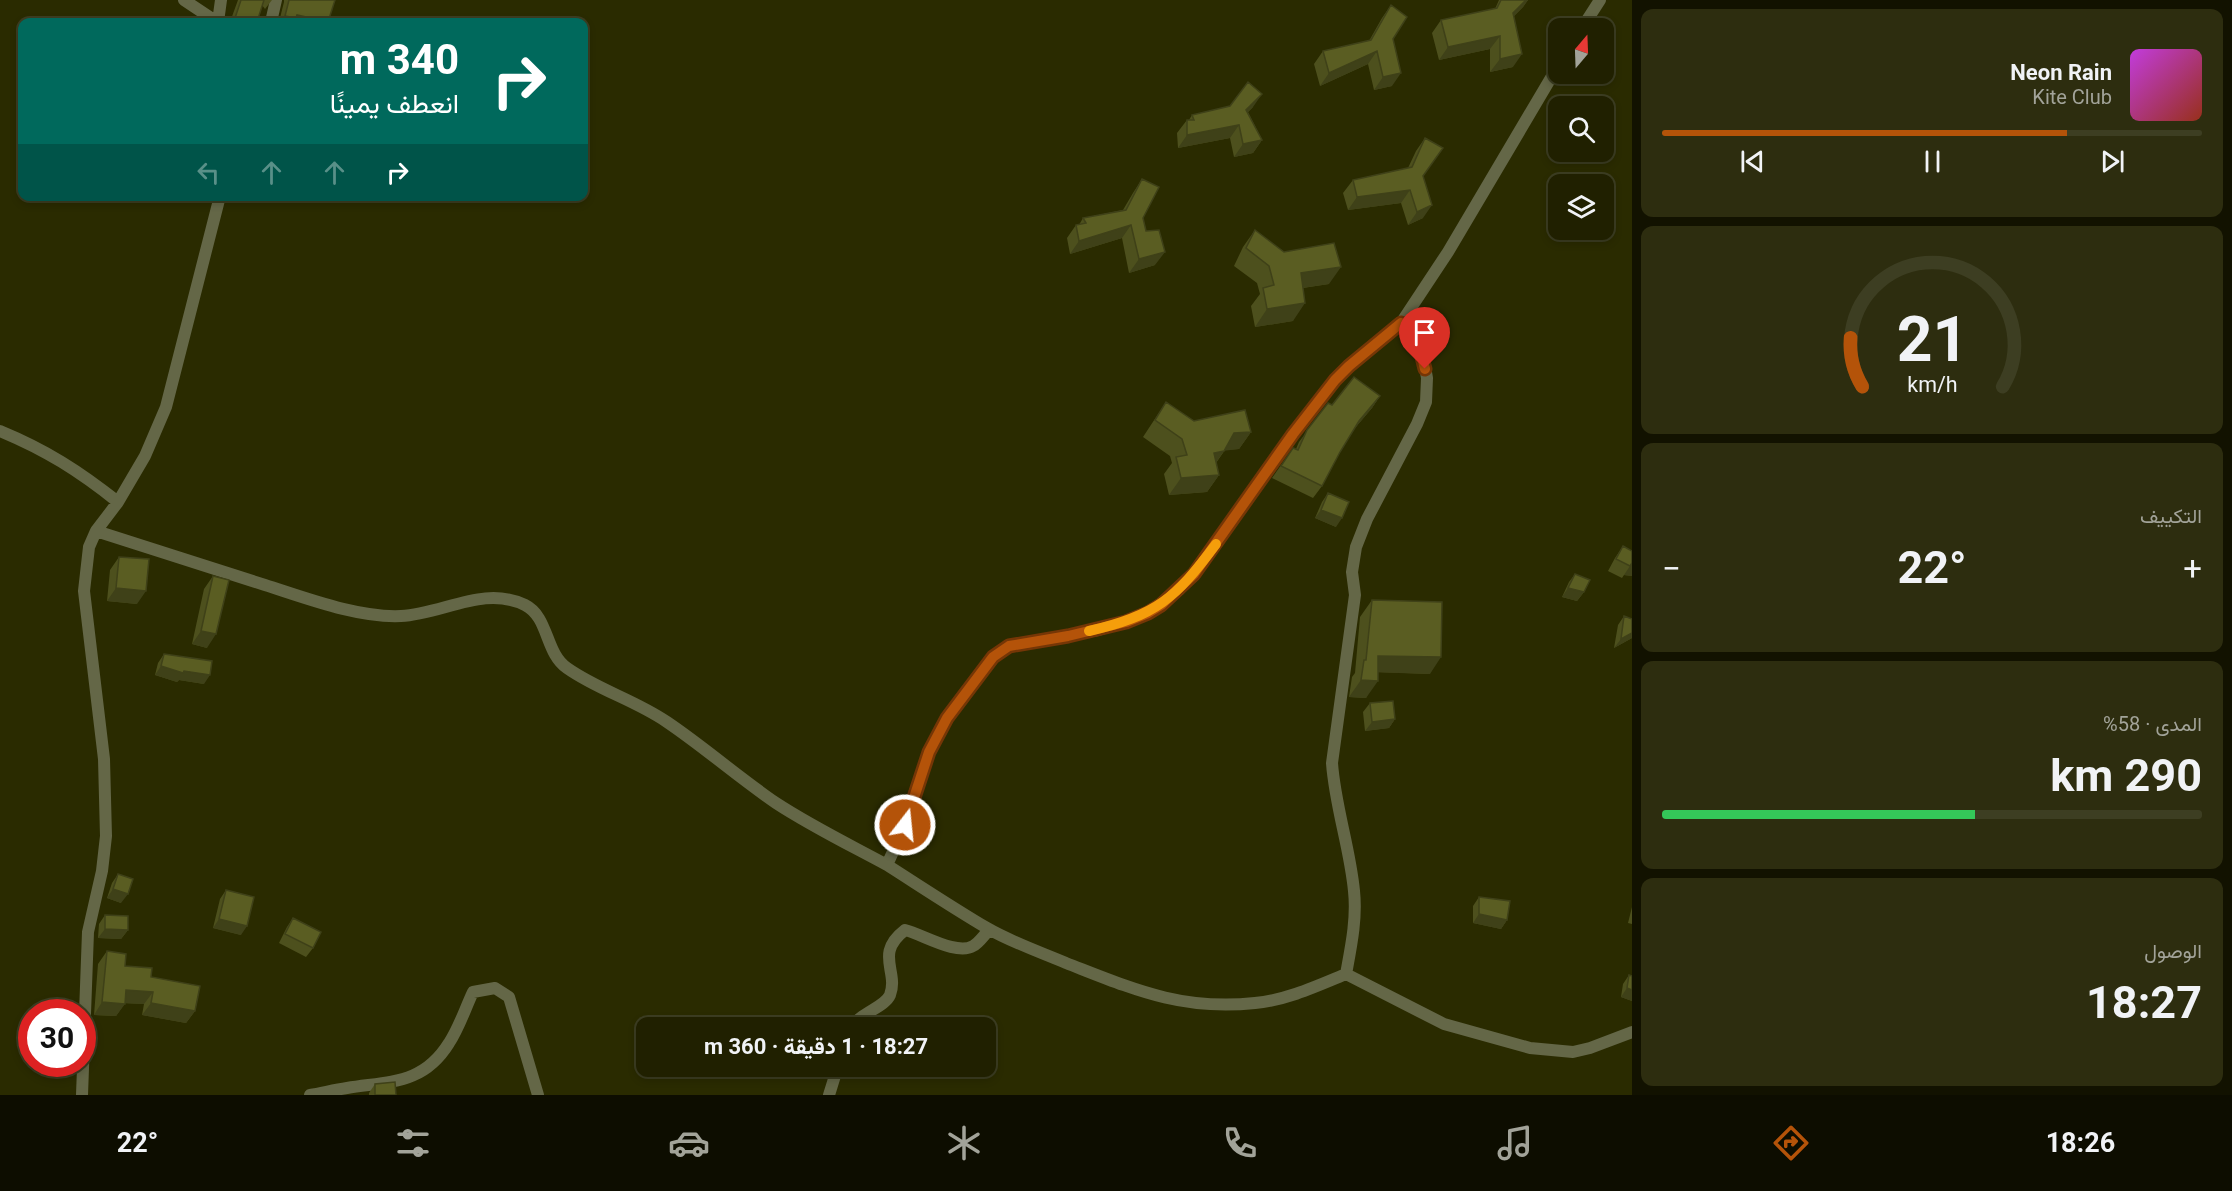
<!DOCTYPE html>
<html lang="ar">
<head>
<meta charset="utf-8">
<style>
  body { margin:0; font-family:Roboto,Vazirmatn,sans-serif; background:#2d2d0f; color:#f1f3f6; direction:rtl; height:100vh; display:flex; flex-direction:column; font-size:22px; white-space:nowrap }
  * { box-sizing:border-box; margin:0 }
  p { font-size:20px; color:#a2a399 }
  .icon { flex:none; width:33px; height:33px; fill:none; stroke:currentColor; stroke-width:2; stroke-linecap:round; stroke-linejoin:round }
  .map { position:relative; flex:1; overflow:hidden; direction:ltr }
  .drawer { display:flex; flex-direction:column; gap:9px; padding:9px; background:#121200; width:600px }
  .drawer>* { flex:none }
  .guide { position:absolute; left:18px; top:18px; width:570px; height:183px; border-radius:12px; box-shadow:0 3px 9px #0003,0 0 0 2px #3d3e22; direction:rtl; background:#00695c; color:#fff; overflow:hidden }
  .needle { width:39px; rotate:19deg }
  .buttons { position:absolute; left:1548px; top:18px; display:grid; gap:12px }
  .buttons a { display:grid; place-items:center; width:66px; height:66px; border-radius:12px; background:#202000; box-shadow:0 3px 9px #0003,0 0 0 2px #3d3e22; font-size:30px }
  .speed { position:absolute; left:18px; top:999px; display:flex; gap:12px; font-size:30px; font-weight:700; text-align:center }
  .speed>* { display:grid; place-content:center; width:78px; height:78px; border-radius:50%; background:#202000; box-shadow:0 3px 9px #0003,0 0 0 2px #3d3e22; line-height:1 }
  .speed .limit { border:9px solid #d22; background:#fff; color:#111 }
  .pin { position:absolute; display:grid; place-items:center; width:51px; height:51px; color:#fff; margin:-62px -26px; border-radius:50% 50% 50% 0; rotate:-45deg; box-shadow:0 0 6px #0007 }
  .pin .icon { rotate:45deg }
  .me { position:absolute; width:66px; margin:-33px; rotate:16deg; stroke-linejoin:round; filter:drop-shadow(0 0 4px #0008) }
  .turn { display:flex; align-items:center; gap:21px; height:126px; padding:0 30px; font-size:27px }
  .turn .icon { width:78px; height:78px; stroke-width:2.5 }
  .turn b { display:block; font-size:42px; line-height:51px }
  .lanes { display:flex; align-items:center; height:57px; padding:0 30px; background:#0003; justify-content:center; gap:30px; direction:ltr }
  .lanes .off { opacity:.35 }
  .big { font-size:45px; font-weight:700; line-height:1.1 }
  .drawer .card { flex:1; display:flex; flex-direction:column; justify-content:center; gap:9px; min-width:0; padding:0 21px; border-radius:12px; background:#2d2d0f }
  .drawer .dial { align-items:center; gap:0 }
  .dial svg { height:156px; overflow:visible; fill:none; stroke:#3d3e22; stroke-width:7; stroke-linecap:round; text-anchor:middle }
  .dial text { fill:#f1f3f6; stroke:none }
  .song { display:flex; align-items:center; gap:18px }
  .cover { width:72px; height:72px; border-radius:9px; background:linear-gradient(135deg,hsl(290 70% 55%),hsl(10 70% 35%)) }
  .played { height:6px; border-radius:3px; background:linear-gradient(90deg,#b45309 75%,#3d3e22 75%) }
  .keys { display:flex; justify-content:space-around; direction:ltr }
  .heat { display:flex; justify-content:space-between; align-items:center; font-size:33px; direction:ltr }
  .charge { height:9px; border-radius:4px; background:linear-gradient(90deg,#34c759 58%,#3d3e22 0) }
  .trip { position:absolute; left:636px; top:1017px; width:360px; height:60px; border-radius:12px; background:#202000; box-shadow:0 3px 9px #0003,0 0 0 2px #3d3e22; font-weight:700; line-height:60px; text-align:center; direction:rtl }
  .tabs { display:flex; height:96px; justify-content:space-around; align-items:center; background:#0d0d00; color:#a2a399 }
  .tabs .icon { width:42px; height:42px }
  .tabs .current { color:#b45309 }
  .tabs b { font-size:27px; color:#f1f3f6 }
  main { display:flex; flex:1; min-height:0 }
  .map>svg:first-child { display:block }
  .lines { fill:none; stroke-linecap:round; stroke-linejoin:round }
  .street { stroke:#646747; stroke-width:12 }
  .wall { fill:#4d501d }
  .shaded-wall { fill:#3f4118 }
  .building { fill:#5a5d22; stroke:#3f4118; stroke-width:1.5 }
  .route-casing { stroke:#753606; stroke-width:15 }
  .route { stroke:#b45309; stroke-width:10 }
  .slow { stroke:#f59e0b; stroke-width:10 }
</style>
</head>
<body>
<main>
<section class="drawer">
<div class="card">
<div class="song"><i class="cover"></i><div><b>Neon Rain</b><p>Kite Club</p></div></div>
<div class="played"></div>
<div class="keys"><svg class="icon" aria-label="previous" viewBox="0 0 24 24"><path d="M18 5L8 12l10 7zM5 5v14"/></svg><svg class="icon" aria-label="pause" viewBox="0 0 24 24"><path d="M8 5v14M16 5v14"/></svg><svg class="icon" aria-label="next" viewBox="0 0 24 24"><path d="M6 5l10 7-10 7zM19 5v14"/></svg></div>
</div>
<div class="card dial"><svg viewBox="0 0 100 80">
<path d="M14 69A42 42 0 1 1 86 69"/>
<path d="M14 69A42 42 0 0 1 8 44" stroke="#b45309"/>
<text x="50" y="56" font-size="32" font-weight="700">21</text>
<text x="50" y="72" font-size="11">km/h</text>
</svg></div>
<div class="card"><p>التكييف</p>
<div class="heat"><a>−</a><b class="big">22°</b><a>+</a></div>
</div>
<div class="card"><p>المدى · 58%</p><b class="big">290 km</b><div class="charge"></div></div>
<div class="card"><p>الوصول</p><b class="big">18:27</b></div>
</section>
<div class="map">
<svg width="1632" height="1095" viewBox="0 0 1632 1095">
  <rect width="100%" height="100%" fill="#2a2b00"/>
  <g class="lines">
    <!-- street -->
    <path class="street" d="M 184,0 L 217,22
      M 218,22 L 221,0
      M 271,22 L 276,0
      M 1582,28 L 1600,0
      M 0,431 C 46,450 79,471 118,502
      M 96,531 L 118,502 L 145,456 L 166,407 L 220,196
      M 887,865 C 920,886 953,908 987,928 C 1011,942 1040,952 1066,963 C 1133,989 1181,1011 1255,1003 C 1287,1000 1317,986 1346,974 C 1351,947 1357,919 1354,891 C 1350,848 1335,806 1332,763 L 1355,595 L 1352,572 L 1356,547 L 1367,519 L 1417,424 L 1426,402 L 1427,378 L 1424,361 L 1421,353 L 1401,323
      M 1346,974 L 1444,1024 L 1530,1048 L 1573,1052 L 1590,1048 L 1632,1032
      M 851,1028 C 860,1013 885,1007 890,995 C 899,971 874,954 905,930 C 922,934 957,956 973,946 C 979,943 984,935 989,930
      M 82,1095 L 88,932 L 102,871 L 106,836 L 104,759 L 84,591 L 89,547 L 96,531 C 152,549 209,567 265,585 C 306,598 358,618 401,616 C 443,614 484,585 525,605 C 549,617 545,653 567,668 C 598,690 635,700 667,722 C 704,747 738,777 776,803 C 811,826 850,845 887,865 L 905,825 L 929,752 L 947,718 L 993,657 L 1009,646 L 1098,630 L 1126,622 L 1148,613 L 1179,590 L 1194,574 L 1293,434 L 1335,380 L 1349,366 L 1401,323 L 1448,252 L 1558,66
      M 310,1095 C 322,1093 334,1090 347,1088 C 389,1081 423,1085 449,1043 C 459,1028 465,1009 473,992 L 495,988 L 509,997 L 538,1095
      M 829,1095 L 838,1066"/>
  </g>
  <!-- wall -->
  <path class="wall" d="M 238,0 L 272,0 L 265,9 L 262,5 L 256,22 L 230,22 Z
    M 284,0 L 335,0 L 328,22 L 279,22 L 284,2 Z
    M 1499,0 L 1528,0 L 1523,7 L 1514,16 L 1513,67 L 1490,72 L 1490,49 L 1439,60 L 1432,33 L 1441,20 L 1495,9 Z
    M 1391,5 L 1393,39 L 1392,86 L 1374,90 L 1368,64 L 1320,86 L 1314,64 L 1323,51 L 1369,41 L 1382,18 Z
    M 1253,107 L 1248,112 L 1262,140 L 1253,153 L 1234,157 L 1230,138 L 1178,148 L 1177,133 L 1187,120 L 1189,120 L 1192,115 Z
    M 1425,138 L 1423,176 L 1423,218 L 1408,225 L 1401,203 L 1348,210 L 1343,193 L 1353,180 L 1408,168 L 1416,151 Z
    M 1142,179 L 1143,218 L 1155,265 L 1129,273 L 1122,238 L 1070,254 L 1067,238 L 1076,225 L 1079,225 L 1083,218 L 1123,210 L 1133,193 Z
    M 1255,230 L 1284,252 L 1329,284 L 1303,288 L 1293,321 L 1255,327 L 1251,306 L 1260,294 L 1257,283 L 1234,266 L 1243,247 Z
    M 1380,396 L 1372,408 L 1354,429 L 1340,452 L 1322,486 L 1313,498 L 1272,478 L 1293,448 L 1296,449 L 1299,442 L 1328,403 L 1332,405 Z
    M 1166,402 L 1194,421 L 1251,432 L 1239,449 L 1225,450 L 1216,463 L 1219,475 L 1207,492 L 1169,495 L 1164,474 L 1172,463 L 1170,456 L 1143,437 Z
    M 1328,493 L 1336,527 L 1315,518 L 1322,502 Z
    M 1623,546 L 1632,551 L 1632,576 L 1624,575 L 1622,578 L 1608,571 L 1615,558 Z
    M 119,557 L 137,604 L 107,601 L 110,570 Z
    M 1575,574 L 1584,592 L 1577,601 L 1562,597 L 1569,582 Z
    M 213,576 L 207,648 L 192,644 L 204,589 Z
    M 1372,600 L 1430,674 L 1378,672 L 1366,698 L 1349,697 L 1352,677 L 1355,673 L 1360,617 Z
    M 1624,616 L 1632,619 L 1632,638 L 1614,648 L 1618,625 Z
    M 164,654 L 204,684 L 179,680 L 177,682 L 155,675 L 158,663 Z
    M 1370,703 L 1395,719 L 1389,728 L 1365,731 L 1363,712 Z
    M 118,874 L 121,903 L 107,898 L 112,883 Z
    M 226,890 L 241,935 L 213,928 L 220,899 Z
    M 1479,897 L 1507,920 L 1501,929 L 1473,923 L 1473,906 Z
    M 1632,907 L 1632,924 L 1628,923 Z
    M 105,915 L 128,930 L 121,939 L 98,938 L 99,924 Z
    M 293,918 L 313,948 L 306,957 L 279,943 L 287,927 Z
    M 107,951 L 125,966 L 151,977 L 195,1011 L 186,1023 L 142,1015 L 144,1004 L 125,1003 L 116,1016 L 94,1015 L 98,964 Z
    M 1629,975 L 1632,1001 L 1621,997 L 1623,984 Z
    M 375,1084 L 396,1095 L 369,1095 L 369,1093 Z"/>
  <!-- shaded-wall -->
  <path class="shaded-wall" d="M 1526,0 L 1528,0 L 1523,7 L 1504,26 L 1513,13 Z
    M 297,15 L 326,22 L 280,22 L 285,16 Z
    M 235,18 L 257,22 L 232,22 Z
    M 1500,36 L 1490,49 L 1439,60 L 1448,47 Z
    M 1377,51 L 1368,64 L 1320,86 L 1329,73 Z
    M 1522,54 L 1513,67 L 1490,72 L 1500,59 Z
    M 1401,73 L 1392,86 L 1374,90 L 1383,77 Z
    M 1262,94 L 1253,107 L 1237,123 L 1246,110 Z
    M 1239,125 L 1230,138 L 1178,148 L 1187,135 Z
    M 1262,140 L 1253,153 L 1234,157 L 1243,144 Z
    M 1410,190 L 1401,203 L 1348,210 L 1357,197 Z
    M 1432,205 L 1423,218 L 1408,225 L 1417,212 Z
    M 1131,225 L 1122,238 L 1070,254 L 1079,241 Z
    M 1165,252 L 1155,265 L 1129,273 L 1139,259 Z
    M 1341,267 L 1329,284 L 1288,290 L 1301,273 Z
    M 1305,303 L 1293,321 L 1255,327 L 1267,309 Z
    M 1380,396 L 1372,408 L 1351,433 L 1359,421 Z
    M 1251,432 L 1239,449 L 1222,451 L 1234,433 Z
    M 1224,451 L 1212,468 L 1214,453 Z
    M 1219,475 L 1207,492 L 1169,495 L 1181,478 Z
    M 1321,510 L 1342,518 L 1336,527 L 1315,518 Z
    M 1632,563 L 1632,576 L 1624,575 Z
    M 116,588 L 146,591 L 137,604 L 107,601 Z
    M 1568,588 L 1584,592 L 1577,601 L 1562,597 Z
    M 201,631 L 216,634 L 207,648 L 192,644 Z
    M 1632,633 L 1632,638 L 1614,648 L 1621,639 Z
    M 1378,656 L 1441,657 L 1430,674 L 1367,672 Z
    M 161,666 L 184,671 L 210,675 L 204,684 L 179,680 L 177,682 L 155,675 Z
    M 1361,680 L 1378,681 L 1366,698 L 1349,697 Z
    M 1395,719 L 1389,728 L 1365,731 L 1372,722 Z
    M 113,889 L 128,894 L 121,903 L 107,898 Z
    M 1479,914 L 1507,920 L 1501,929 L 1473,923 Z
    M 219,919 L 247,926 L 241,935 L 213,928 Z
    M 105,929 L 128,930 L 121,939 L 98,938 Z
    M 1627,988 L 1632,990 L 1632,1001 L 1621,997 Z
    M 126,990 L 153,992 L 144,1004 L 117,1003 Z
    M 102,1002 L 125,1004 L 116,1016 L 94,1015 Z
    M 151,1003 L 195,1011 L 186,1023 L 142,1015 Z"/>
  <!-- building -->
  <path class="building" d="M 241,0 L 264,0 L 257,22 L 235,18 Z
    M 289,0 L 335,0 L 328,22 L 297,15 L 296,18 L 285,16 Z
    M 1501,0 L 1526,0 L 1513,13 L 1522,54 L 1500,59 L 1500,36 L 1448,47 L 1441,20 L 1497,8 Z
    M 1391,5 L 1407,17 L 1393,39 L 1401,73 L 1383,77 L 1377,51 L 1329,73 L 1323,51 L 1371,40 Z
    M 1248,82 L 1262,94 L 1246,110 L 1262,140 L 1243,144 L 1239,125 L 1187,135 L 1187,120 L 1194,120 L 1192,115 L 1230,106 Z
    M 1425,138 L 1443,148 L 1423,176 L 1432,205 L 1417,212 L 1410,190 L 1357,197 L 1353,180 L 1412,167 Z
    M 1142,179 L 1159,187 L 1143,218 L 1146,231 L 1159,230 L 1165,252 L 1139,259 L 1131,225 L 1079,241 L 1076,225 L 1086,223 L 1083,218 L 1126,210 Z
    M 1255,230 L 1284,252 L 1334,243 L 1341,267 L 1301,273 L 1305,303 L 1267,309 L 1263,288 L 1274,285 L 1269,266 L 1246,248 Z
    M 1354,377 L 1380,396 L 1359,421 L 1340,452 L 1322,486 L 1281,466 L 1293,448 L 1298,450 L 1307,430 L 1328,403 L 1332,405 Z
    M 1166,402 L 1194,421 L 1245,410 L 1251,432 L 1234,433 L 1224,451 L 1214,453 L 1219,475 L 1181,478 L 1176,457 L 1187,455 L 1182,439 L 1155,420 Z
    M 1328,493 L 1349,502 L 1342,518 L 1321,510 Z
    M 1623,546 L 1632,551 L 1632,563 L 1630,566 L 1616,559 Z
    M 119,557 L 149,559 L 146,591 L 116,588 Z
    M 1575,574 L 1590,580 L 1584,592 L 1568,588 Z
    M 213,576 L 229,580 L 216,634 L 201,631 Z
    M 1372,600 L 1442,602 L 1441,657 L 1378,656 L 1378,681 L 1361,680 L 1364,660 L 1366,660 Z
    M 1624,616 L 1632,619 L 1632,633 L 1621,639 Z
    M 164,654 L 212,661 L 210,675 L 184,671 L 183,673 L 161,666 Z
    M 1393,701 L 1395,719 L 1372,722 L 1370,703 Z
    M 118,874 L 133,879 L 128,894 L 113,889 Z
    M 226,890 L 254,897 L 247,926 L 219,919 Z
    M 1479,897 L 1510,901 L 1507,920 L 1479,914 Z
    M 105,915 L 128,916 L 128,930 L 105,929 Z
    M 293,918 L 321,932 L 313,948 L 285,934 Z
    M 107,951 L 126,954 L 125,966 L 152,968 L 151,977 L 200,986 L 195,1011 L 151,1003 L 153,992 L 126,990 L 125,1004 L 102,1002 Z
    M 1629,975 L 1632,976 L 1632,990 L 1627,988 Z
    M 395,1082 L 396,1095 L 375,1095 L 375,1084 Z"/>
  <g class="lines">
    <defs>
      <path id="route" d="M 905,825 L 929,752 L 947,718 L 993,657 L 1009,646 L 1068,636 L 1126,622 L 1148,613 L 1161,605 L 1194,574 L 1293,434 L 1335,380 L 1349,366 L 1401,323 L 1421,353 L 1425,369"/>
    </defs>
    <!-- route casing -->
    <use href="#route" class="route-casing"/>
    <!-- route -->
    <use href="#route" class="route"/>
    <!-- slow -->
    <path class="slow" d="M 1089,631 C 1156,616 1176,598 1216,544"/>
  </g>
</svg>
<div class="buttons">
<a><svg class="needle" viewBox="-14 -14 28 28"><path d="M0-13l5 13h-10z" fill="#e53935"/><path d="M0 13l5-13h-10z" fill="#a2a399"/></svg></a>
<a><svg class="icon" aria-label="search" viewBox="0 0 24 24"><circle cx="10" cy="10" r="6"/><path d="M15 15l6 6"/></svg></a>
<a><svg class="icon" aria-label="layers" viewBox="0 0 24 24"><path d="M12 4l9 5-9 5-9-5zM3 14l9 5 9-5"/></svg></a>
</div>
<div class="speed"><div class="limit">30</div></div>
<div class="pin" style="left:1425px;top:369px;background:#d93025"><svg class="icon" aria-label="arrive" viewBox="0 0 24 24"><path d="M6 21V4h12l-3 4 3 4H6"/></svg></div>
<svg class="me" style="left:905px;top:825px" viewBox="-20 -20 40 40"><circle r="17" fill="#b45309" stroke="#fff" stroke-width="3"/><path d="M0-11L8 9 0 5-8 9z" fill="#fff"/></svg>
<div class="trip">18:27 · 1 دقيقة · 360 m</div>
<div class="guide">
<div class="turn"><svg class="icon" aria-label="right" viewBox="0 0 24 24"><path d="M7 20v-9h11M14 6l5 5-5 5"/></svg><div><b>340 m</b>انعطف يمينًا</div></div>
<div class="lanes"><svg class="icon off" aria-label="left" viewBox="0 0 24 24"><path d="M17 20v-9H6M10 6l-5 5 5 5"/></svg><svg class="icon off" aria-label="ahead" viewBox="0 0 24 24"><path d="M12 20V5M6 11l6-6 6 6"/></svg><svg class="icon off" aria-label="ahead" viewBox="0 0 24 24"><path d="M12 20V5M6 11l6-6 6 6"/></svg><svg class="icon" aria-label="right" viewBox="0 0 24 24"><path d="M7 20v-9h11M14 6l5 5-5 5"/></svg></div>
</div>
</div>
</main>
<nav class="tabs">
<b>18:26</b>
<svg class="icon current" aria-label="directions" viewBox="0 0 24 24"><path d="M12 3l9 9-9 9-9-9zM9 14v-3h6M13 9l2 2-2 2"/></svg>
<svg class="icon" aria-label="music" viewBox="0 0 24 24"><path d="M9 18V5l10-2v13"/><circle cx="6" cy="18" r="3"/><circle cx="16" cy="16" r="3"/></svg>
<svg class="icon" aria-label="phone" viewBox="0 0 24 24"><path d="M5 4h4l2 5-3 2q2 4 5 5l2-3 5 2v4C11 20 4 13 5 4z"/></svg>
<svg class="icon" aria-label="climate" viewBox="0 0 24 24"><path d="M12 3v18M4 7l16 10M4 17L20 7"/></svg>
<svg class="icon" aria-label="car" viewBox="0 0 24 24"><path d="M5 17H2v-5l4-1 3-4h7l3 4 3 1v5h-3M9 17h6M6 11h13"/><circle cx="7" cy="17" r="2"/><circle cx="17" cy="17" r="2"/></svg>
<svg class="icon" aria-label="filters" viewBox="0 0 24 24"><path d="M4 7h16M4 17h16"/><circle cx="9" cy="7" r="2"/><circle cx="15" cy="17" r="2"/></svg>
<b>22°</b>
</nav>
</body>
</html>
